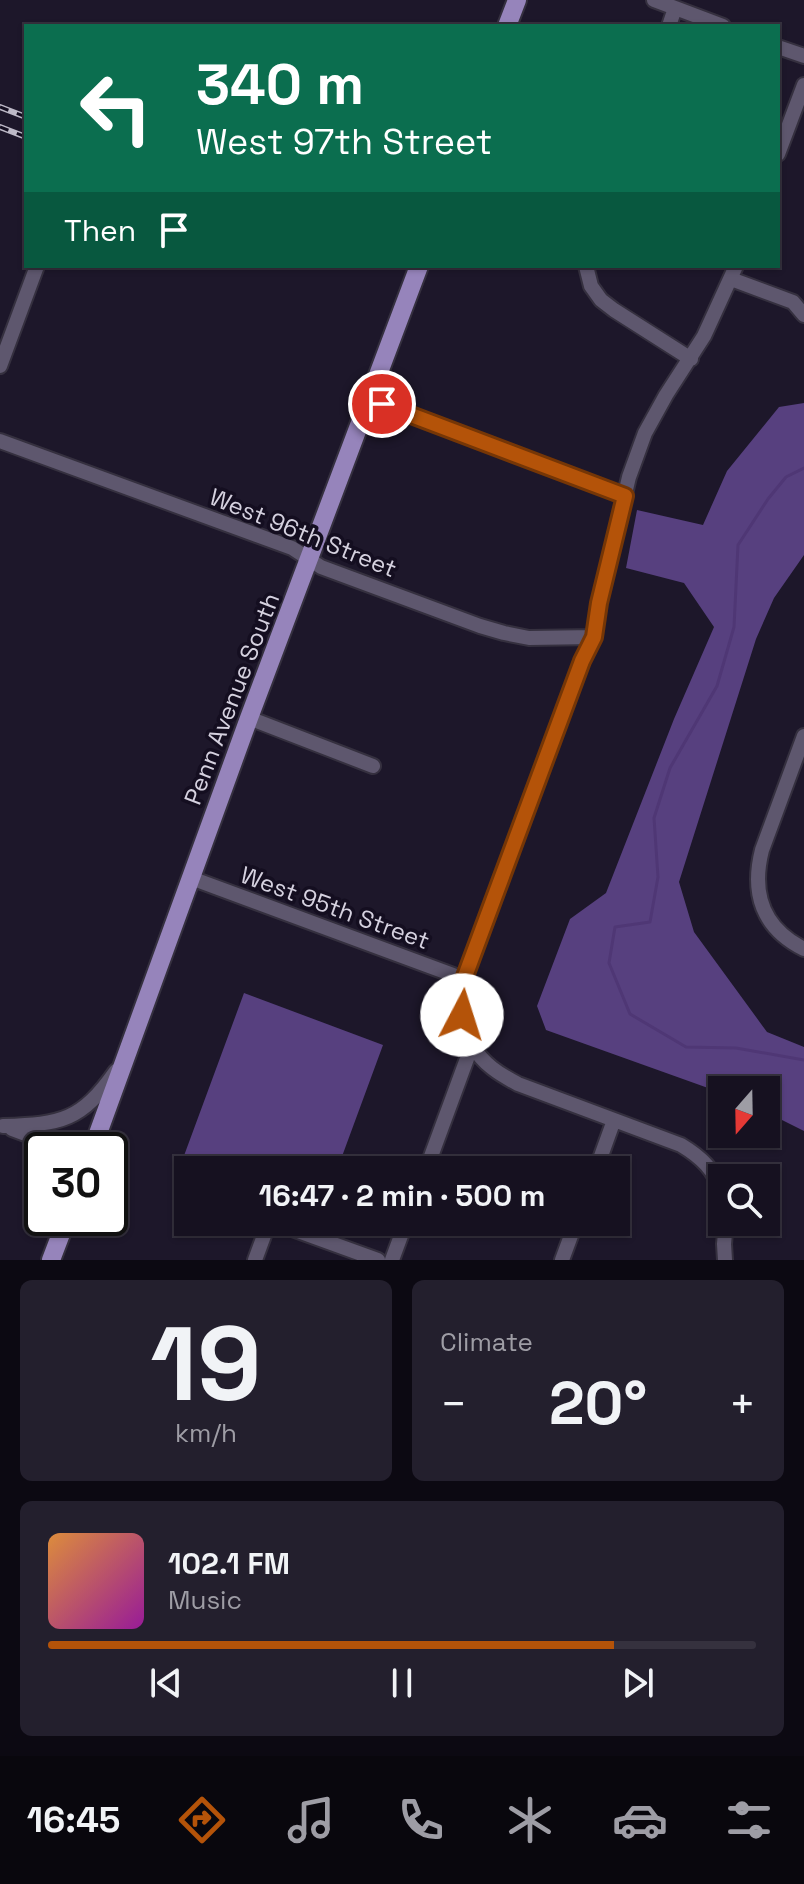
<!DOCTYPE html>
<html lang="en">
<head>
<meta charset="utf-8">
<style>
  body { margin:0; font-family:"Space Grotesk",sans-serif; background:#231f2d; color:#f1f3f6; height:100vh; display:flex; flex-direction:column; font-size:30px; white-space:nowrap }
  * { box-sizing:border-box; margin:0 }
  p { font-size:26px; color:#9e9da5 }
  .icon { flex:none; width:44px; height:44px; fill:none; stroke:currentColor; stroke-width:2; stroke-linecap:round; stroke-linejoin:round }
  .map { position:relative; height:1260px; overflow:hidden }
  .sheet { display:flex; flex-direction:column; gap:20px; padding:20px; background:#0c0912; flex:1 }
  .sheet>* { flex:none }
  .banner { position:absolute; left:24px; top:24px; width:756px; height:244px; border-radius:0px; box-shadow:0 2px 6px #0004,0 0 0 2px #35313e; background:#0b6e4f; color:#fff; overflow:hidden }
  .needle { width:52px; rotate:200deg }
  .controls { position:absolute; left:708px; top:1076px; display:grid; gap:16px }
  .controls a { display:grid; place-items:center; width:72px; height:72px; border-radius:0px; background:#161120; box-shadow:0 2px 6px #0004,0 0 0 2px #35313e; font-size:40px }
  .speed { position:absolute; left:24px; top:1132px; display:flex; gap:16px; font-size:40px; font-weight:700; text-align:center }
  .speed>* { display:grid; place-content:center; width:104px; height:104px; border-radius:50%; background:#161120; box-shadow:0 2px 6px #0004,0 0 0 2px #35313e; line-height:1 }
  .speed .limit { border:4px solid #111; border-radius:12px; background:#fff; color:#111 }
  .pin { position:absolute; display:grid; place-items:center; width:68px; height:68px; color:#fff; margin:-34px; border:4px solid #fff; border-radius:50%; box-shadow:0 2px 8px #0007 }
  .me { position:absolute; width:88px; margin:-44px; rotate:5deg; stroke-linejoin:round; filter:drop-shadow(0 0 6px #0008) }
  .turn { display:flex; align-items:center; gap:28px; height:168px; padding:0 40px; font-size:36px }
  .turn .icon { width:104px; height:104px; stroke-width:2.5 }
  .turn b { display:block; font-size:56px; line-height:68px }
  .then { display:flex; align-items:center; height:76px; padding:0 40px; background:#0003; gap:16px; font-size:30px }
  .big { font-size:60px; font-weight:600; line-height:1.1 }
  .sheet .card { flex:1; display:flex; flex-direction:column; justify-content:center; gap:12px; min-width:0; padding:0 28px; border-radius:12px; background:#231f2d }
  .sheet .dial { align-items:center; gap:0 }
  .dial b { font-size:104px; line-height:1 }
  .song { display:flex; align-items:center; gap:24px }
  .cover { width:96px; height:96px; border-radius:12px; background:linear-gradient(135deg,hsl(30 70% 55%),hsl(300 70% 35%)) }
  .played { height:8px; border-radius:4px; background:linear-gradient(90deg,#b45309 80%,#35313e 80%) }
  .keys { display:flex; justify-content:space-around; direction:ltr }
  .heat { display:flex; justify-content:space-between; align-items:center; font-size:44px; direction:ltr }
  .sheet .tiles { flex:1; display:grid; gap:20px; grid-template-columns:1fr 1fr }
  .card:last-child { grid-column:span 2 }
  .trip { position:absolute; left:174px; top:1156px; width:456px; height:80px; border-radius:0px; background:#161120; box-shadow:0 2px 6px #0004,0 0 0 2px #35313e; font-weight:600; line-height:80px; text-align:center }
  .menu { display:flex; height:128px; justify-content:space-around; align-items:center; background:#09070d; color:#9e9da5 }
  .menu .icon { width:56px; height:56px }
  .menu .active { color:#b45309 }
  .menu b { font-size:36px; color:#f1f3f6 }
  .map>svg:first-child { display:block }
  .forest { fill:#57407f }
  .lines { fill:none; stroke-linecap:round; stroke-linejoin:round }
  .stream { stroke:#4f3775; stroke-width:3 }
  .minor-casing { stroke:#35303f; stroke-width:18 }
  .major-casing { stroke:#35303f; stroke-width:22 }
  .minor { stroke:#5e576e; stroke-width:14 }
  .major { stroke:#9684bb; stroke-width:18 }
  .rail-casing { stroke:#bdb9c7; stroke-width:6 }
  .rail { stroke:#140e20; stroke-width:3; stroke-dasharray:9; stroke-linecap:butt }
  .route-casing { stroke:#753606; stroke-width:20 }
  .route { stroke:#b45309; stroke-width:14 }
  .labels { text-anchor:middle; stroke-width:7; stroke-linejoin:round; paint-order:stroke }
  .street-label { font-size:24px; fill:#d5d1df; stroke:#140e20 }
</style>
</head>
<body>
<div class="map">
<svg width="804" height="1260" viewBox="0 0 804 1260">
  <rect width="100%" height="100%" fill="#1d172a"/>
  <!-- forest -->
  <path class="forest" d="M 804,403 L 804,555 L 774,598 L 756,639 L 679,882 L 694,932 L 767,1032 L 804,1047 L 804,1131 L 766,1112 L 766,1090 L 722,1090 L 722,1093 L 546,1030 L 537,1006 L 570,919 L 606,893 L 674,719 L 714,627 L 684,583 L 626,568 L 637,510 L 703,525 L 727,471 L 779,407 Z
    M 244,993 L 383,1045 L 337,1170 L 188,1170 L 188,1175 L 178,1172 Z"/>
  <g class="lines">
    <!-- stream -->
    <path class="stream" d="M 804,468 L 786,477 L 768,499 L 738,545 L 734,627 L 717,686 L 670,768 L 654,818 L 658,877 L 650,922 L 615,927 L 609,963 L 630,1014 L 686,1047 L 736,1048 L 804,1060"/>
    <defs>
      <path id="minor" d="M 654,0 L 723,26
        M 669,26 L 675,8
        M 778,47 L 804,56
        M 778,154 L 804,85
        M 586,266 L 591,286 L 601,300 L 614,310 L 691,359
        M 731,279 L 793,302 L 804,315
        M 0,366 L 37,266
        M 370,399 L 625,496
        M 0,441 L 292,548 L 321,567 L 480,626 L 504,633 L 529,638 L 594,637
        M 249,718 L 373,766
        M 804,736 L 762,850 C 751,893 762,928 804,949
        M 191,878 L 464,979
        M 472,1045 C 483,1064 499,1074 518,1084 L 681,1145 C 701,1157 715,1170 722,1193
        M 3,1126 C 62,1124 81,1121 116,1071
        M 12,1129 L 68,1150
        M 426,1170 L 472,1045 C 461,1023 461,1003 464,979 L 582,661 L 594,637 L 599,603 L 629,477 L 645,433 L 666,395 L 704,336 L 736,266
        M 596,1170 L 614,1120
        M 273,1222 L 378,1260
        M 255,1260 L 269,1222
        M 392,1260 L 406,1222
        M 562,1260 L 576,1222
        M 725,1260 L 724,1244 L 726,1222"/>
      <path id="major" d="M 507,26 L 517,0
        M 92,1150 L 249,718 L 419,266
        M 51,1260 L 67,1218"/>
    </defs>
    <!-- minor casing -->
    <use href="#minor" class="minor-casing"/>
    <!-- major casing -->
    <use href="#major" class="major-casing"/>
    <!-- minor -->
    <use href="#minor" class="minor"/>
    <!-- major -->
    <use href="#major" class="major"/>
    <defs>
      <path id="rail" d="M 0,107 L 26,117
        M 0,127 L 26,137"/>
    </defs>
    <!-- rail casing -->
    <use href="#rail" class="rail-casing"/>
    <!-- rail -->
    <use href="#rail" class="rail"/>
  </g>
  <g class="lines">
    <defs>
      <path id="route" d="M 382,404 L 625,496 L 599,603 L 594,637 L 582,661 L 464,979 L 461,997 L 462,1015"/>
    </defs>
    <!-- route casing -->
    <use href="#route" class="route-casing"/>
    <!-- route -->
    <use href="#route" class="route"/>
  </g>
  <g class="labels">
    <!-- street labels -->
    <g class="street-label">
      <text transform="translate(303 533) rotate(22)" y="8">West 96th Street</text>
      <text transform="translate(232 699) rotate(-69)" y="8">Penn Avenue South</text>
      <text transform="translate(335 908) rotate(20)" y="8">West 95th Street</text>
    </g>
  </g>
</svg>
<div class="controls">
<a><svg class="needle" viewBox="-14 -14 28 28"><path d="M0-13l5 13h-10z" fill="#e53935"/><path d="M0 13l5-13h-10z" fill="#9e9da5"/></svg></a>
<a><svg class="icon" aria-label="search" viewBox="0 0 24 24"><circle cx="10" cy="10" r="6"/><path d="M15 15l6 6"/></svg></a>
</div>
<div class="speed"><div class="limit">30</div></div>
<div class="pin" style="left:382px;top:404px;background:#d93025"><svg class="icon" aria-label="arrive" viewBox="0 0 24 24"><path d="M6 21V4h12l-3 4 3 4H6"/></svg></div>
<svg class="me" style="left:462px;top:1015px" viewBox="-20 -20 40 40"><circle r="19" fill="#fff"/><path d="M0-13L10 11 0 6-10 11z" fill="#b45309"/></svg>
<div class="trip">16:47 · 2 min · 500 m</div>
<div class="banner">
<div class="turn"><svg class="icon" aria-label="left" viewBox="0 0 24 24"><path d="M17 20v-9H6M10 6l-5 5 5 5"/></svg><div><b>340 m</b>West 97th Street</div></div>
<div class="then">Then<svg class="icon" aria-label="arrive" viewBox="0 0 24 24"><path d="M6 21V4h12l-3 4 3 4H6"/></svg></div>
</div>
</div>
<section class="sheet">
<div class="tiles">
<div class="card dial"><b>19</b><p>km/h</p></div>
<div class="card"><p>Climate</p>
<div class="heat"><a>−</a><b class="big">20°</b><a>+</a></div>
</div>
<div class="card">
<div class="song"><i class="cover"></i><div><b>102.1 FM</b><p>Music</p></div></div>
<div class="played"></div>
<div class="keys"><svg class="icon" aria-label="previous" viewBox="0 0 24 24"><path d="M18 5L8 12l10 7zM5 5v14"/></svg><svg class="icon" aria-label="pause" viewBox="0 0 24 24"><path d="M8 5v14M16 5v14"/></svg><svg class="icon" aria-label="next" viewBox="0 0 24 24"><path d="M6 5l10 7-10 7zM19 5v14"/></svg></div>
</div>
</div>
</section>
<nav class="menu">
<b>16:45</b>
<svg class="icon active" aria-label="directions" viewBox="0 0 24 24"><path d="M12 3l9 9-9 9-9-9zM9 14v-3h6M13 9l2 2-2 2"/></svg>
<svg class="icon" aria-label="music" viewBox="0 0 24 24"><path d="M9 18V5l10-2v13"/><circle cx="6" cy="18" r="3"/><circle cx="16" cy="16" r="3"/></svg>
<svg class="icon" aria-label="phone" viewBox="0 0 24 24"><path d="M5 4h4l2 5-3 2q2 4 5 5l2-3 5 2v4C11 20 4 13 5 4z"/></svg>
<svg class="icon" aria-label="climate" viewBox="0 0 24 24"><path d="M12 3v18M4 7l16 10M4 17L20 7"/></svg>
<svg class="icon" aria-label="car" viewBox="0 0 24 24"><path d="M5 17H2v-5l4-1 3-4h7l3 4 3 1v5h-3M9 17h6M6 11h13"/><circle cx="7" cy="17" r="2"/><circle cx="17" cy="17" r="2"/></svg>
<svg class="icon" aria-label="filters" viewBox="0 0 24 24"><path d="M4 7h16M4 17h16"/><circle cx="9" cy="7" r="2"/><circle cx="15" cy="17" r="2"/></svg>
</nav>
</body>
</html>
